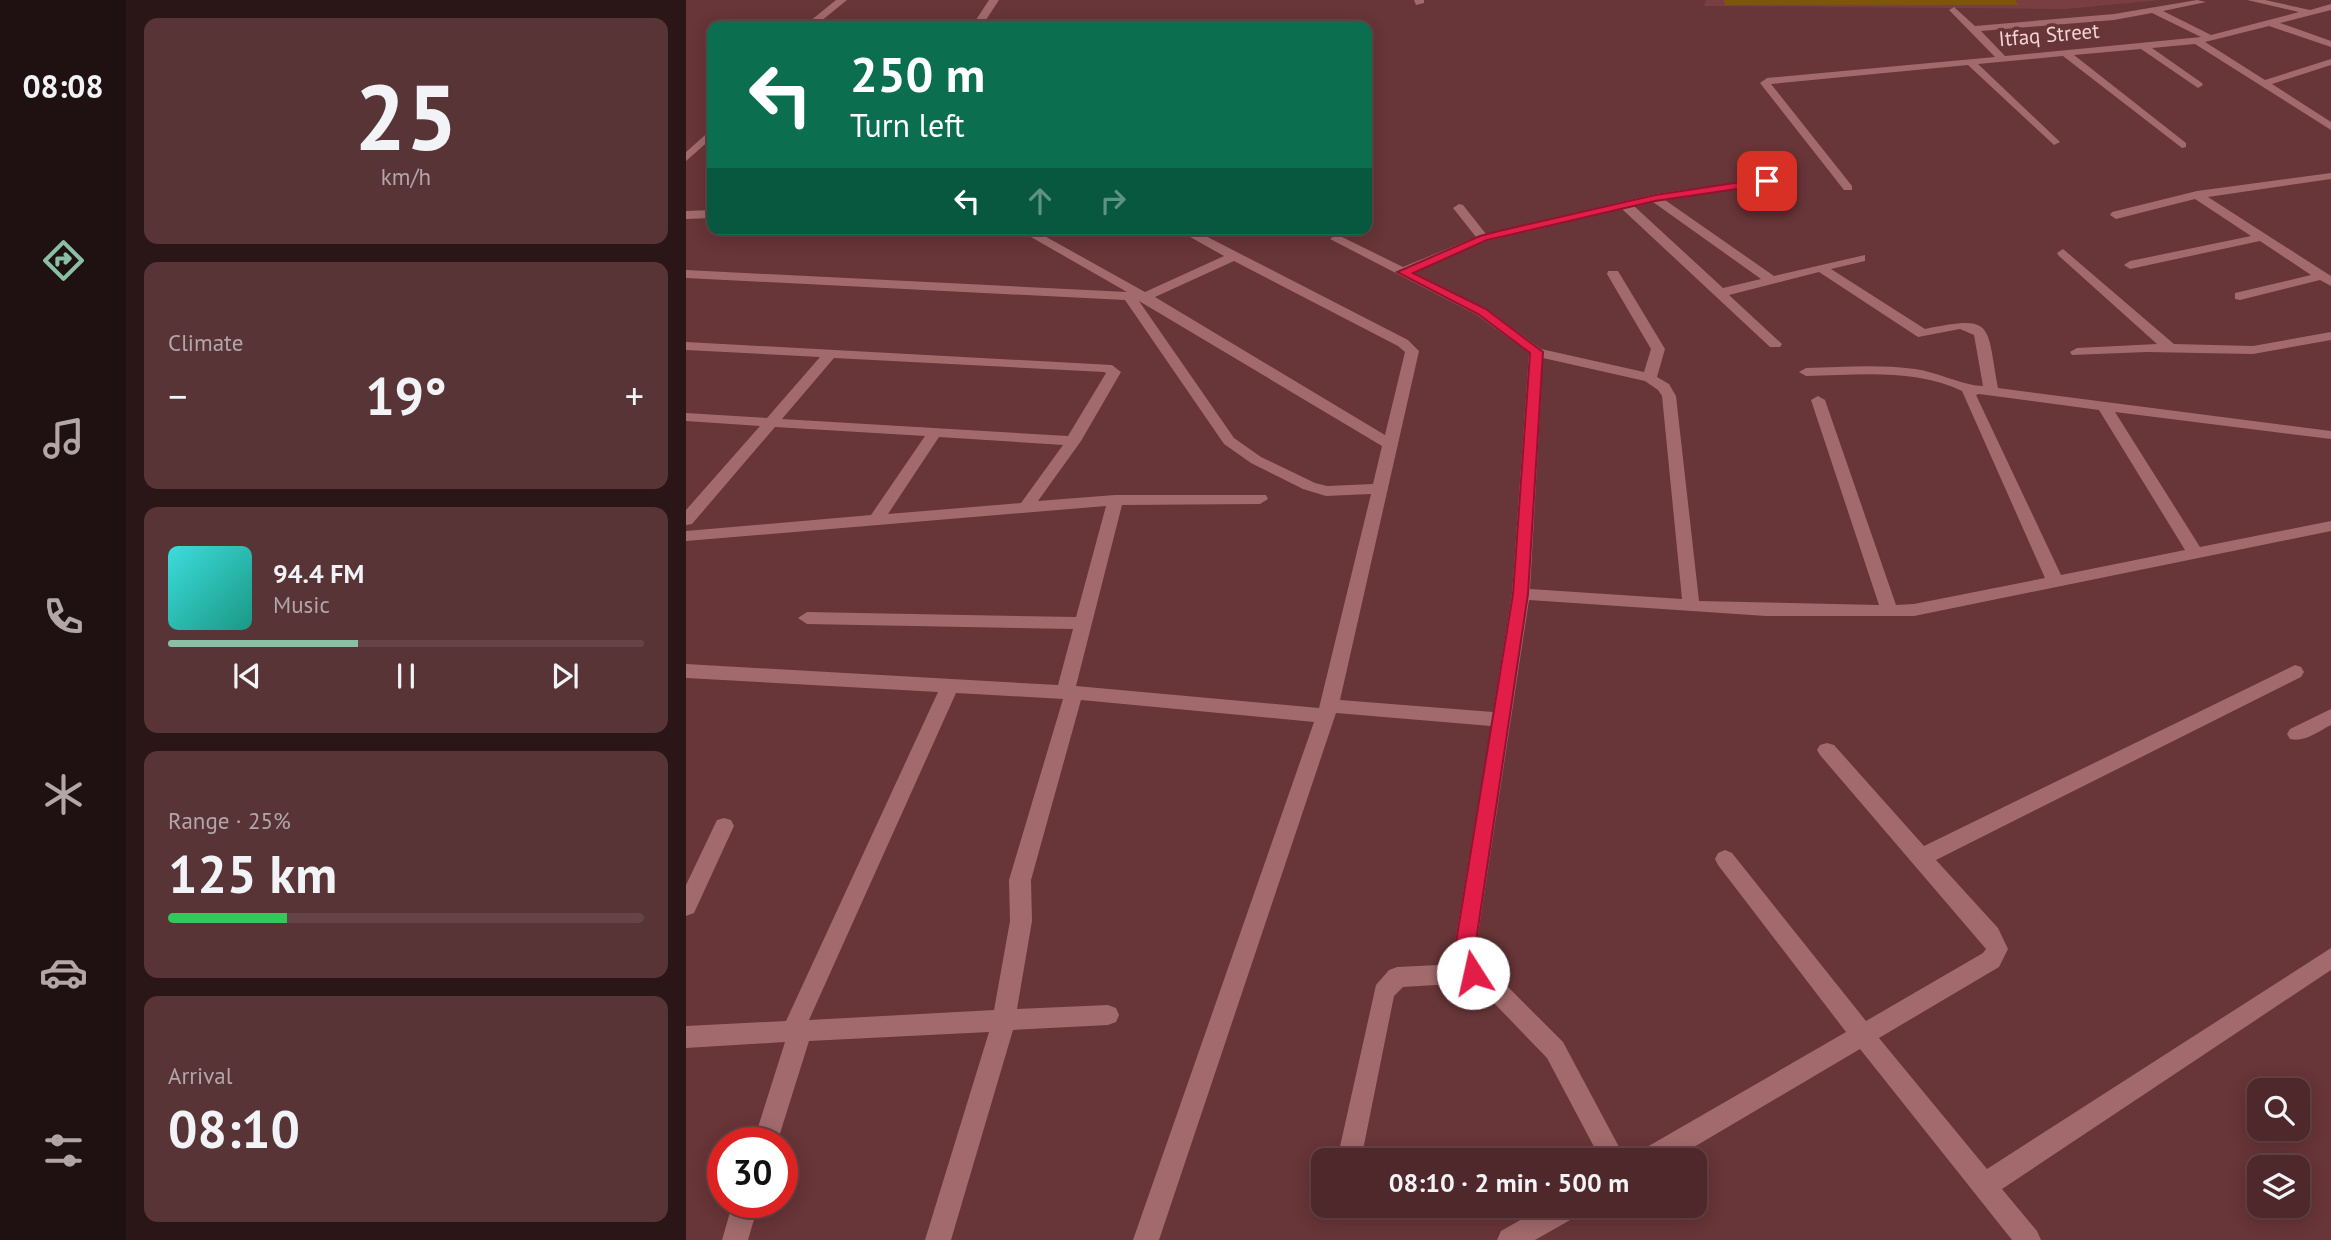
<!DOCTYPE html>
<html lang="en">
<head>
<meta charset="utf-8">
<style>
  body { margin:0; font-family:"PT Sans",sans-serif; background:#583436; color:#f1f3f6; height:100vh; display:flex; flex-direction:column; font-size:26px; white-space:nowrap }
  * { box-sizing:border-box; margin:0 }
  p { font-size:23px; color:#b3a6a8 }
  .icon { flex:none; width:38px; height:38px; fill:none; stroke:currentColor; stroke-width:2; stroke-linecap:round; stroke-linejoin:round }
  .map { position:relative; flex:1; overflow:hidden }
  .drawer { display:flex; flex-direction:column; gap:18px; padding:18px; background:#2b1617; width:560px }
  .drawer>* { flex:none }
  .guide { position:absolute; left:21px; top:21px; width:665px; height:214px; border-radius:14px; box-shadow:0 4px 18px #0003,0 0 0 2px #654447; background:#0b6e4f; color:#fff; overflow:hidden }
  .fabs { position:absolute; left:1561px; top:1078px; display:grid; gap:14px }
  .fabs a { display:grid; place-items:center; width:63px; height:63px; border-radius:14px; background:#4e282a; box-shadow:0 4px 18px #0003,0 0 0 2px #654447; font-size:35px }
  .speed { position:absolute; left:21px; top:1127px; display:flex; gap:14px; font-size:35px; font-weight:700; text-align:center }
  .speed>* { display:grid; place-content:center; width:91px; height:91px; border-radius:50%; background:#4e282a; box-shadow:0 4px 18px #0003,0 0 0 2px #654447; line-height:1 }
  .speed .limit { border:10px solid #d22; background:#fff; color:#111 }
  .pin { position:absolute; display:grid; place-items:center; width:60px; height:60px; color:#fff; margin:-30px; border-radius:14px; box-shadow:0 4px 10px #0006 }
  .me { position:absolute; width:77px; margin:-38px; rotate:350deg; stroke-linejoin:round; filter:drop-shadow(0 0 5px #0008) }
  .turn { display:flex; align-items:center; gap:24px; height:147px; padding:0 28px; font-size:32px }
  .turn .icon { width:91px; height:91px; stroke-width:2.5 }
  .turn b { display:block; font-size:49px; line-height:60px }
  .lanes { display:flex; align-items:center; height:66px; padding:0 28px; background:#0003; justify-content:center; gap:35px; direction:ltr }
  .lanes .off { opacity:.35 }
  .big { font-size:52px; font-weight:600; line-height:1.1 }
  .drawer .tile { flex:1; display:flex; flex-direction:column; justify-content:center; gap:10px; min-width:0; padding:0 24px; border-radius:14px; background:#583436 }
  .drawer .dial { align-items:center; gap:0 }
  .dial b { font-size:91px; line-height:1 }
  .song { display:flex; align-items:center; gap:21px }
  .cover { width:84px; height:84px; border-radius:10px; background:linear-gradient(135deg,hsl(180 70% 55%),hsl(170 70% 35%)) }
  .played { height:7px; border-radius:4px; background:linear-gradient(90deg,#8abfa5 40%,#654447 40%) }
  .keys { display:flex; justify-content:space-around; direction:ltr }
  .heat { display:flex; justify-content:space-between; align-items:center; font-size:38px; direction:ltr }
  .charge { height:10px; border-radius:5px; background:linear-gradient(90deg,#34c759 25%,#654447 0) }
  .trip { position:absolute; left:625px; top:1148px; width:396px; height:70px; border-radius:14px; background:#4e282a; box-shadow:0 4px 18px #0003,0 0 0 2px #654447; font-weight:600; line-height:70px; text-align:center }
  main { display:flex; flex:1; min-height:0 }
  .menu { display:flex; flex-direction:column; width:126px; justify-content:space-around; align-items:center; background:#1f1011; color:#b3a6a8 }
  .menu .icon { width:49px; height:49px }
  .menu .current { color:#8abfa5 }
  .menu b { font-size:32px; color:#f1f3f6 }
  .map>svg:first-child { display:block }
  .built { fill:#783e42 }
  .green { fill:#7d560b }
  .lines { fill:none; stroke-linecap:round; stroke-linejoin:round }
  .street { fill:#a26a6c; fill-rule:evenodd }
  .route { fill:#e11d48; stroke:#92132f; stroke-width:2 }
  .labels { text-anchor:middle; stroke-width:7; stroke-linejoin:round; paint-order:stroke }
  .far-street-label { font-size:21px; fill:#f3d3d3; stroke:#683538 }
</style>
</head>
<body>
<main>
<nav class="menu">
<b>08:08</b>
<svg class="icon current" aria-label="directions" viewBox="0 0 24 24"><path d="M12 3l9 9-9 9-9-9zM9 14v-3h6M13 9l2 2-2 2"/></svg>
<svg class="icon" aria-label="music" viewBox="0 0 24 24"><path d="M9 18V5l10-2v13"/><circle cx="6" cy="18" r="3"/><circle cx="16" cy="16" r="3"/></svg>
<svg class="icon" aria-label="phone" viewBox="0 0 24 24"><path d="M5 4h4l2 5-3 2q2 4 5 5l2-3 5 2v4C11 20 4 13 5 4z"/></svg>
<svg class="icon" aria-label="climate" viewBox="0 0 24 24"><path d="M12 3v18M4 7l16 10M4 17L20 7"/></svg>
<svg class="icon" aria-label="car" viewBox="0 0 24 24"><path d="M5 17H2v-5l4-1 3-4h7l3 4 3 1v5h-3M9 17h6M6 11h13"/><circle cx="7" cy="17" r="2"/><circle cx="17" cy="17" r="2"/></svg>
<svg class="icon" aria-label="filters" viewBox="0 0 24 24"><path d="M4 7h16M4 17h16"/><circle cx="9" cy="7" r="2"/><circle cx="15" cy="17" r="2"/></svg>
</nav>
<section class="drawer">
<div class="tile dial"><b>25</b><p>km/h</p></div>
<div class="tile"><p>Climate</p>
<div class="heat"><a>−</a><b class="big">19°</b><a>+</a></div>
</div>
<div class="tile">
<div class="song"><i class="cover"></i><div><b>94.4 FM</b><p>Music</p></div></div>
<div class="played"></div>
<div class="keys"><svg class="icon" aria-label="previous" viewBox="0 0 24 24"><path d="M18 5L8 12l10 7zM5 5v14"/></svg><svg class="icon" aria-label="pause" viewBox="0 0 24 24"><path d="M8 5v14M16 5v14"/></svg><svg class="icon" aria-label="next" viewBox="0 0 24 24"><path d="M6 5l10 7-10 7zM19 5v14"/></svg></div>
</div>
<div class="tile"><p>Range · 25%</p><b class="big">125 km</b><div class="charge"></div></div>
<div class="tile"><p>Arrival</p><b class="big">08:10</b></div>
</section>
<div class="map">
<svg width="1645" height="1240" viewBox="0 0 1645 1240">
  <rect width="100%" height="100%" fill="#683538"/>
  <!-- built -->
  <path class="built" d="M 1020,0 L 1476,0 L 1380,9 L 1018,6 Z"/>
  <!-- green -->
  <path class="green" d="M 1038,0 L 1329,0 L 1333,5 L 1039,5 Z"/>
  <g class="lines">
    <!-- street -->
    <path class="street" d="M 150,0 L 161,0 L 129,26 L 118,26 Z
      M 303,0 L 313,0 L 296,26 L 286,26 Z
      M 728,0 L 738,0 L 738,3 L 730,5 Z
      M 1511,0 L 1520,2 L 1477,11 L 1525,35 L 1613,12 L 1561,0 L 1579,0 L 1624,10 L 1645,4 L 1645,10 L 1594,23 L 1645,41 L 1645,47 L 1583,26 L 1519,42 L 1579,80 L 1645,59 L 1645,65 L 1586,84 L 1645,122 L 1645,130 L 1509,44 L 1466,48 L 1516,83 L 1517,85 L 1512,88 L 1455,49 L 1388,55 L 1500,143 L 1500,147 L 1496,148 L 1377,56 L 1292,64 L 1372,140 L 1374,142 L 1368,145 L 1282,65 L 1085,84 L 1166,186 L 1166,190 L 1158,190 L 1074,83 L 1081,78 L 1309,57 L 1265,12 L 1263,10 L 1268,7 L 1289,26 L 1428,14 ZM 1466,13 L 1515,37 L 1319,56 L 1295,31 L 1428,20 Z
      M 26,129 L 26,138 L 0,161 L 0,152 Z
      M 1645,173 L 1645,179 L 1522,197 L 1645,276 L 1645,286 L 1634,280 L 1554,300 L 1549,299 L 1549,293 L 1625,275 L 1574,241 L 1444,269 L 1438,265 L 1444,261 L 1565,236 L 1509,199 L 1430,219 L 1424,215 L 1426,212 L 1511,191 Z
      M 1081,178 L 1085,179 L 1085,183 L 979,200 L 1088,276 L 1179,255 L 1179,261 L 1145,269 L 1239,329 C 1310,314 1300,325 1312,388 L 1645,431 L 1645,439 L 1429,412 L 1514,547 L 1645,521 L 1645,531 L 1228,616 L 1080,616 L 843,600 L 790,948 L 796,967 L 823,988 L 877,1042 L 940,1160 L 915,1160 L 861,1058 L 807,1002 L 783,983 L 717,987 L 708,996 L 675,1160 L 651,1160 L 690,985 L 703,970 L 711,967 L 773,964 L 768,948 L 805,726 L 650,713 L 473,1240 L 447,1240 L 628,722 L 395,700 L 345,880 L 346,921 L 331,1009 L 422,1005 L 430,1008 L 433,1015 L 430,1022 L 422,1025 L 327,1030 L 265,1240 L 239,1240 L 303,1032 L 123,1041 L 91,1143 L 67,1143 L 99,1042 L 0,1048 L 0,1026 L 100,1021 L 252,692 L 0,678 L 0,664 L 372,685 L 387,629 L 121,624 L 112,618 L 121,612 L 390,617 L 420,506 L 0,541 L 0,531 L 185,515 L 239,436 L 89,427 L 6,524 L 0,525 L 0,510 L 74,426 L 0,421 L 0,413 L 81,418 L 134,357 L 0,350 L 0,342 L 426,365 L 435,372 L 395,441 L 352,501 L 429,495 L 580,495 L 582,499 L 574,504 L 436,505 L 390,686 L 633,708 L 685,494 L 640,496 L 617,489 L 565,463 L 538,444 L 439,300 L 0,278 L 0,270 L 441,292 L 331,229 L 346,229 L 459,292 L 538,256 L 490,229 L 506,229 L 722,340 L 733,351 L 654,700 L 807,712 L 826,594 L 843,353 L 791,315 L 644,239 L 650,235 L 654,236 L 717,267 L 790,237 L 767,208 L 773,204 L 777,205 L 800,234 L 969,194 ZM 967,202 L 1075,279 L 1037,288 L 948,206 ZM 936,209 L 1084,347 L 1094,347 L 1096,344 L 1043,295 L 1133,272 L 1232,337 L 1274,329 L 1288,335 L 1297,386 C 1279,386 1251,372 1229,369 C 1193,364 1156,367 1120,368 L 1113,372 L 1120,376 C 1172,375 1228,368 1276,391 L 1359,578 L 1228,604 L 1210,605 L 1139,400 L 1132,396 L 1125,400 L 1193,605 L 1013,601 L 990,396 L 983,384 L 971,377 L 979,349 L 932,271 L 922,271 L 921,274 L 965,349 L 958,372 L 855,349 L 801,309 L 727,272 L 801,241 ZM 548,261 L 712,346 L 719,352 L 699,435 L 469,297 ZM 453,301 L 696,446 L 687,484 L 641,486 L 629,483 L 575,457 L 548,438 ZM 148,358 L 418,372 L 420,373 L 382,436 L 96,419 ZM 857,358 L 959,381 L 972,390 L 976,396 L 996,599 L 844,589 ZM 1293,394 L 1413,410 L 1499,550 L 1375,575 L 1290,395 ZM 253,437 L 377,445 L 335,503 L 202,514 ZM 270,693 L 377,699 L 323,880 L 324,921 L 308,1010 L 123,1020 Z
      M 26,210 L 26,218 L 0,219 L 0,211 Z
      M 1377,249 L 1488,344 L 1567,346 L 1645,332 L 1645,340 L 1567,354 L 1461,352 L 1386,355 L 1384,352 L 1391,348 L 1471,344 L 1373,256 L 1371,253 Z
      M 1609,665 L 1615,667 L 1618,672 L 1615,677 L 1250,860 L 1312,928 L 1322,949 L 1313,967 L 1193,1038 L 1301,1169 L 1645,948 L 1645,970 L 1316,1189 L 1351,1231 L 1355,1240 L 1326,1240 L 1174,1049 L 986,1160 L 951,1160 L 954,1151 L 1160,1032 L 1032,865 L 1029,859 L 1032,853 L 1039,850 L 1046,853 L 1180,1021 L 1297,953 L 1300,949 L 1134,755 L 1131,750 L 1134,745 L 1141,743 L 1148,745 L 1238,846 Z
      M 1645,709 L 1645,725 C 1633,731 1618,743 1604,739 L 1601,734 L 1604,729 Z
      M 38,818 L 45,820 L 48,826 L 8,913 L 0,916 L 0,885 L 31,820 Z
      M 47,1202 L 73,1202 L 62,1240 L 36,1240 Z
      M 859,1206 L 897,1206 L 893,1215 L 849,1240 L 811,1240 L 815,1231 Z"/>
  </g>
  <!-- route -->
  <path class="route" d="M 1081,178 L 1087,181 L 1085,184 L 969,201 L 819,236 L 801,240 L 727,273 L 800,309 L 857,352 L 842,594 L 789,948 L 797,973 L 794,979 L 787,982 L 779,979 L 769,948 L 827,594 L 844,353 L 792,314 L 711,272 L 794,236 L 813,231 L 969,195 Z"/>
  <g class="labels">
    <!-- far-street labels -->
    <g class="far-street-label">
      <text transform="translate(1363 35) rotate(-5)" y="7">Itfaq Street</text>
    </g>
  </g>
</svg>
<div class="fabs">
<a><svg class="icon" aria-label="search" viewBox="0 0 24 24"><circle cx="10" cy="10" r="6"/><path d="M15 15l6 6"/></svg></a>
<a><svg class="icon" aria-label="layers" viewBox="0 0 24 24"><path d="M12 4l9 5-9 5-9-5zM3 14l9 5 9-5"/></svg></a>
</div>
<div class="speed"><div class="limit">30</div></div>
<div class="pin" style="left:1081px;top:181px;background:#d93025"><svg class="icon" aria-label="arrive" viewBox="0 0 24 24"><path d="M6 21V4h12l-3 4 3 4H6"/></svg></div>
<svg class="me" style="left:787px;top:973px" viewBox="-20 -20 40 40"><circle r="19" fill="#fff"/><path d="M0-13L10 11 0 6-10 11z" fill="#e11d48"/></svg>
<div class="trip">08:10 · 2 min · 500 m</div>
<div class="guide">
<div class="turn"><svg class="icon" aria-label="left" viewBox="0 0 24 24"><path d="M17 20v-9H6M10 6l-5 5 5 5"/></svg><div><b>250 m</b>Turn left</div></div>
<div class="lanes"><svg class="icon" aria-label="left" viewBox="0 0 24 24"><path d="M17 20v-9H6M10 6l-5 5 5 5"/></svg><svg class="icon off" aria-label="ahead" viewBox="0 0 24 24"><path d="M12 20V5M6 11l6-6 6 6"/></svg><svg class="icon off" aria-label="right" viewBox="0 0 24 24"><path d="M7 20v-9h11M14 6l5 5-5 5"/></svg></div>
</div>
</div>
</main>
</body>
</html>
